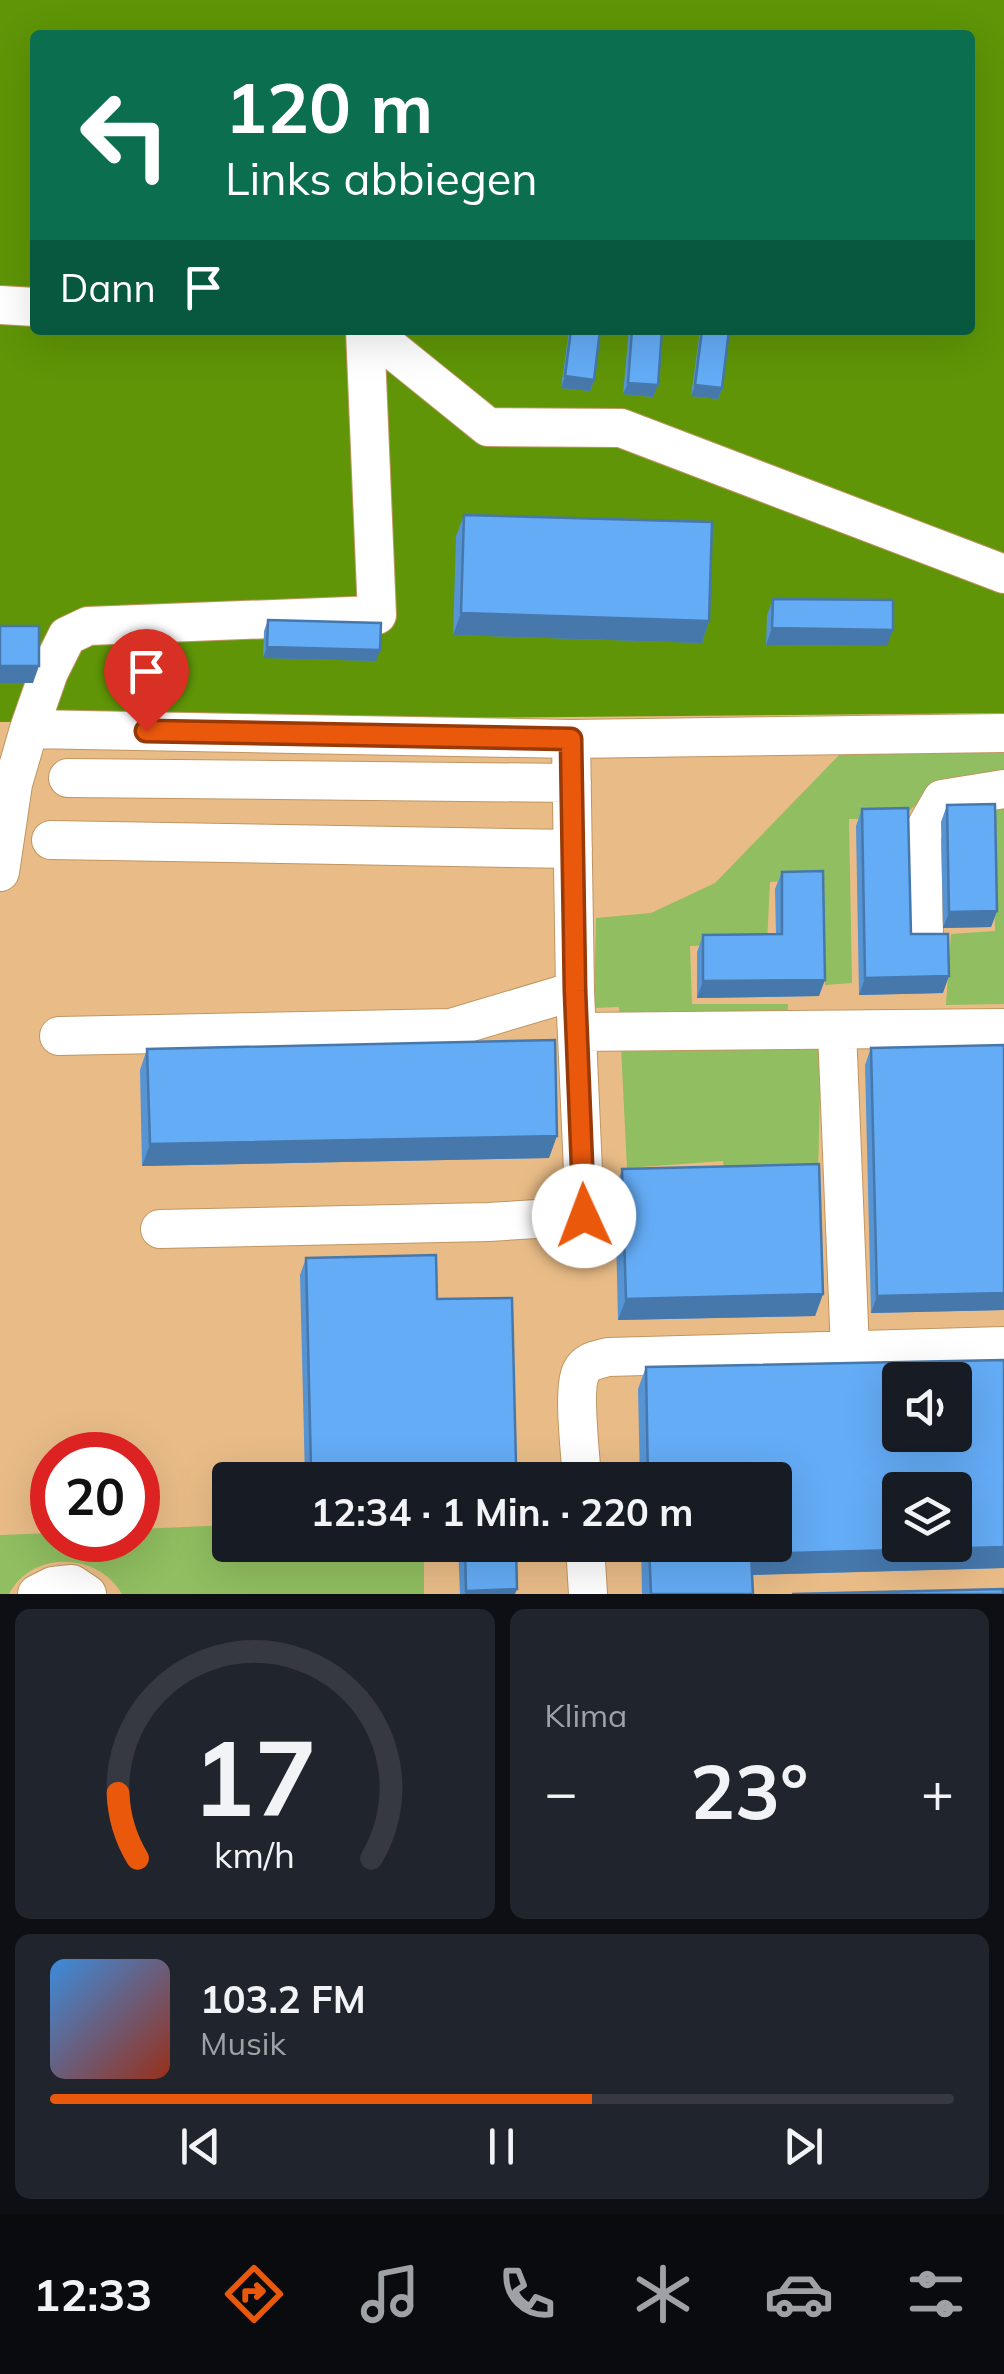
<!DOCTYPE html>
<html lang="de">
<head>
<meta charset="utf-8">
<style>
  body { margin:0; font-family:Mulish,sans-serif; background:#20242c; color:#f1f3f6; height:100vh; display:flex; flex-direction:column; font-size:38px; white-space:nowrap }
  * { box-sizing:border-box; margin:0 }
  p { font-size:32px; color:#9ea1a6 }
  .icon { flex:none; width:55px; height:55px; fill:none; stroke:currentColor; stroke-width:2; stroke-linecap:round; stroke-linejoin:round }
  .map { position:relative; height:1594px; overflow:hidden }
  .sheet { display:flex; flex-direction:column; gap:15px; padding:15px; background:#0d0f14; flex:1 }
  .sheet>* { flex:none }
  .hud { position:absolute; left:30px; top:30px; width:945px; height:305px; border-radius:10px; box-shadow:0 10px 40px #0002; background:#0b6e4f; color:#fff; overflow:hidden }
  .controls { position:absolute; left:882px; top:1362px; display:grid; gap:20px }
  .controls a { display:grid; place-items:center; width:90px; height:90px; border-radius:10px; background:#171b24; box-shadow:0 10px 40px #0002; font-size:50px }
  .speed { position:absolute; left:30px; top:1432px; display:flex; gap:20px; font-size:50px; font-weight:700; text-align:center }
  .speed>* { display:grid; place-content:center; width:130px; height:130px; border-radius:50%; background:#171b24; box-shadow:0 10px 40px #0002; line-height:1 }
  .speed .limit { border:15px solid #d22; background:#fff; color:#111 }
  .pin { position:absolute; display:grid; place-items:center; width:85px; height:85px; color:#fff; margin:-102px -42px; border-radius:50% 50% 50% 0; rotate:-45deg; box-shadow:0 0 10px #0007 }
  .pin .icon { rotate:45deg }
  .me { position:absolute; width:110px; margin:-55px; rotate:358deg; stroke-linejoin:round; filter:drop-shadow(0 0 8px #0008) }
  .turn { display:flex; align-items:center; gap:35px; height:210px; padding:0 30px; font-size:45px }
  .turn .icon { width:130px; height:130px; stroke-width:2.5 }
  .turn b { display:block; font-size:70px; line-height:85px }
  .then { display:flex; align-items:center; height:95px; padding:0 30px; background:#0003; gap:20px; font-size:38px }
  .big { font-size:75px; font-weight:700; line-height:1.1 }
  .sheet .card { flex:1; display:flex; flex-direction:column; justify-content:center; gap:15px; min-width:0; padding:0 35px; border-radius:15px; background:#20242c }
  .sheet .dial { align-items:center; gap:0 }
  .dial svg { height:260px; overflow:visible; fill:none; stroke:#363941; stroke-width:7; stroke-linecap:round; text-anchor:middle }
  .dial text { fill:#f1f3f6; stroke:none }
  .song { display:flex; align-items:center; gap:30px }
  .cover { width:120px; height:120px; border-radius:15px; background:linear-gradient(135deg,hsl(210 70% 55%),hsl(10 70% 35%)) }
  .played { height:10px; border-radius:5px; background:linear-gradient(90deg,#ea580c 60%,#363941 60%) }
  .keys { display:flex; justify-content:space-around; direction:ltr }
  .heat { display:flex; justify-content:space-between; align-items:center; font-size:55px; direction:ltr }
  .sheet .tiles { flex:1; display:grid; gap:15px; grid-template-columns:1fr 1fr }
  .card:last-child { grid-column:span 2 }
  .trip { position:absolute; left:212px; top:1462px; width:580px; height:100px; border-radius:10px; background:#171b24; box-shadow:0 10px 40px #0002; font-weight:700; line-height:100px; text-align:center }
  .tab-bar { display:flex; height:160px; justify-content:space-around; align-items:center; background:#090b0e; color:#9ea1a6 }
  .tab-bar .icon { width:70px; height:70px }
  .tab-bar .on { color:#ea580c }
  .tab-bar b { font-size:45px; color:#f1f3f6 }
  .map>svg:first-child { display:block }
  .green { fill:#90be60 }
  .forest { fill:#5f9507; fill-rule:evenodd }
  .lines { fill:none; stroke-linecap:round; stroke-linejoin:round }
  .minor-casing { stroke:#c19561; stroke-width:40 }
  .minor { stroke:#fff; stroke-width:38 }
  .wall { fill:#5694d4 }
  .shaded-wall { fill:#4678ac }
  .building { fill:#64acf6; stroke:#4678ac; stroke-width:2.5; fill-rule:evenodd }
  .route-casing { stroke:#983908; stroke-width:25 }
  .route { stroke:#ea580c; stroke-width:18 }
</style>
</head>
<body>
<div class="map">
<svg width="1004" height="1594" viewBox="0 0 1004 1594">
  <rect width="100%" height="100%" fill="#e9bc87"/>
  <!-- green -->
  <path class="green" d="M 1004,748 L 1004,1004 L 946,1005 L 951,934 L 995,931 L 991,782 L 940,782 L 902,818 L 849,819 L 852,983 L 825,985 L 823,879 L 770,882 L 767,944 L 690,946 L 692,1004 L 788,1004 L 788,1021 L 821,1047 L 818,1175 L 725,1177 L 723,1161 L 627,1168 L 619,1007 L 594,1008 L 596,918 L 651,913 L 715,883 L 844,750 Z
    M 230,1525 L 230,1545 L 424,1545 L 424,1594 L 122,1594 C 98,1552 32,1550 9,1594 L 0,1594 L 0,1535 L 52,1533 L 52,1540 L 138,1540 L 138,1529 Z"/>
  <!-- forest -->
  <path class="forest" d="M 0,0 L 1004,0 L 1004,713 L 0,722 ZM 35,35 L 970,35 L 970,330 L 35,330 Z"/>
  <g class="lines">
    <defs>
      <path id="minor" d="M 0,305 L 35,307
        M 368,330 L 488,427 L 621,428 L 1004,574
        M 29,729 L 49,672 L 67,636 L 88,626 L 377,615 L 365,330
        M 68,778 L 572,783
        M 51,840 L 573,849
        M 0,872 L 13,784 L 29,729 L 571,739 L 1004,733
        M 924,938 L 922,834 L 942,799 L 1004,789
        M 837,1030 L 850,1350
        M 577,1032 L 1004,1028
        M 59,1036 L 451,1028 L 575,991
        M 160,1229 L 489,1222 L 585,1216 L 575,991 L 571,739
        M 582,1480 C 581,1457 572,1390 581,1372 C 586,1361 597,1360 608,1357 L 1004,1346
        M 585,1545 L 588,1594
        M 37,1594 L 53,1586 L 72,1584 L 87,1594"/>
    </defs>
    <!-- minor casing -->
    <use href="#minor" class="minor-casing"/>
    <!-- minor -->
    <use href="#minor" class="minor"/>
  </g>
  <!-- wall -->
  <path class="wall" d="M 569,330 L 600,330 L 594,380 L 590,391 L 561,388 Z
    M 629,330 L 662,330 L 653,397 L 623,394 Z
    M 700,330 L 729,330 L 722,388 L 718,399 L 691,396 Z
    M 464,515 L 709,621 L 702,643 L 453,635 L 456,536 Z
    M 773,599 L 887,646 L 766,645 L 767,615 Z
    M 268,620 L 376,661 L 263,658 L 264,631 Z
    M 947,805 L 997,911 L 991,927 L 943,928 L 941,822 Z
    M 862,809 L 911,934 L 943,993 L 859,995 L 856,826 Z
    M 782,872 L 819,996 L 697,998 L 697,952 L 703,935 L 776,934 L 775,889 Z
    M 1004,1045 L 1004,1310 L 871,1313 L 865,1065 L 871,1048 Z
    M 147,1049 L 549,1158 L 142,1166 L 140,1070 Z
    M 622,1169 L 823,1294 L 815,1316 L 618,1320 L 615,1191 Z
    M 306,1258 L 437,1299 L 510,1480 L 305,1480 L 300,1275 Z
    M 646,1367 L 1004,1568 L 752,1575 L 753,1594 L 642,1594 L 641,1545 L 775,1545 L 775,1480 L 640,1480 L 638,1389 Z
    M 458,1545 L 516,1545 L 515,1594 L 460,1594 Z"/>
  <!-- shaded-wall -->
  <path class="shaded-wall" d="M 565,376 L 594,380 L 590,391 L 561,388 Z
    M 628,383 L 658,385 L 653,397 L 623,394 Z
    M 695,385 L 722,388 L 718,399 L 691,396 Z
    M 461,613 L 709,621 L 702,643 L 453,635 Z
    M 772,628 L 893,630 L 887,646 L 766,645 Z
    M 267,647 L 380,650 L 376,661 L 263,658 Z
    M 0,666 L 39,666 L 33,683 L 0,683 Z
    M 997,911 L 991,927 L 943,928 L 949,912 Z
    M 949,976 L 943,993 L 859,995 L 865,978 Z
    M 825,980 L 819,996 L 697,998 L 703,981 Z
    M 557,1136 L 549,1158 L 142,1166 L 150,1144 Z
    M 1004,1293 L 1004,1310 L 871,1313 L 877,1296 Z
    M 823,1294 L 815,1316 L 618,1320 L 626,1299 Z
    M 516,1464 L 510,1480 L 307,1480 L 311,1468 Z
    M 1004,1547 L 1004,1568 L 743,1575 L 751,1554 Z
    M 517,1589 L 515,1594 L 465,1594 L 466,1591 Z"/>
  <!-- building -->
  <path class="building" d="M 571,330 L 600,330 L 594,380 L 565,376 Z
    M 632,330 L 662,330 L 658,385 L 628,383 Z
    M 702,330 L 729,330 L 722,388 L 695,385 Z
    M 464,515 L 712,522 L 709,621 L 461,613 Z
    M 773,599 L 893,600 L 893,630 L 772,628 Z
    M 268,620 L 381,623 L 380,650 L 267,647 Z
    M 0,626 L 39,626 L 39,666 L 0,666 Z
    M 995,804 L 997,911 L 949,912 L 947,805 Z
    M 908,808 L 911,934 L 948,934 L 949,976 L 865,978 L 862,809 Z
    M 823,871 L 825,980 L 703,981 L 703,935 L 782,934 L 782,872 Z
    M 555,1040 L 557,1136 L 150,1144 L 147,1049 Z
    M 1004,1045 L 1004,1293 L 877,1296 L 871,1048 Z
    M 819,1164 L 823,1294 L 626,1299 L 622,1169 Z
    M 436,1255 L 437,1299 L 512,1298 L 516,1464 L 311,1468 L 306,1258 Z
    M 1004,1360 L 1004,1547 L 751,1554 L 753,1594 L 651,1594 L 649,1545 L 775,1545 L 775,1480 L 648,1480 L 646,1367 ZM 900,1380 L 955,1380 L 955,1435 L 900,1435 ZM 900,1490 L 955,1490 L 955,1545 L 900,1545 Z
    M 465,1545 L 516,1545 L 517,1589 L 466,1591 Z
    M 1003,1589 L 1003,1594 L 792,1594 Z"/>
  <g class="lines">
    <defs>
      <path id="route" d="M 146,731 L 571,739 L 575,991 L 584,1216"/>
    </defs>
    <!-- route casing -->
    <use href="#route" class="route-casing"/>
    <!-- route -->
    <use href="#route" class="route"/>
  </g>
</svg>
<div class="controls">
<a><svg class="icon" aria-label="sound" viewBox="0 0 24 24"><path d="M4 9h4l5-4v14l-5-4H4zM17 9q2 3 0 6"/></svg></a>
<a><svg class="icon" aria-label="layers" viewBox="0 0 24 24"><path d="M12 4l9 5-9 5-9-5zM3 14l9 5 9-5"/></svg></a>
</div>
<div class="speed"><div class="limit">20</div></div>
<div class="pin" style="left:146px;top:731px;background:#d93025"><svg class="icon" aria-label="arrive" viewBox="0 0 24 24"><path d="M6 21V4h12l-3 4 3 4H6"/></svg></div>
<svg class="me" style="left:584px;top:1216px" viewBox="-20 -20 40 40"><circle r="19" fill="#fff"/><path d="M0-13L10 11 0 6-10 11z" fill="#ea580c"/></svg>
<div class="trip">12:34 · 1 Min. · 220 m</div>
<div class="hud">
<div class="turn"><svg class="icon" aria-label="left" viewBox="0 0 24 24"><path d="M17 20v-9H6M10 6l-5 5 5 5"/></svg><div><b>120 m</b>Links abbiegen</div></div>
<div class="then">Dann<svg class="icon" aria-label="arrive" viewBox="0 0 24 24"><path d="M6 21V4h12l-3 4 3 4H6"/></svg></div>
</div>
</div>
<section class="sheet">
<div class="tiles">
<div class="card dial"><svg viewBox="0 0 100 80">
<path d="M14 69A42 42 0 1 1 86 69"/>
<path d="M14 69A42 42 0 0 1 8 49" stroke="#ea580c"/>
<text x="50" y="56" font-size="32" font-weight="700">17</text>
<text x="50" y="72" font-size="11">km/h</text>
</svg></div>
<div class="card"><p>Klima</p>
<div class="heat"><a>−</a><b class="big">23°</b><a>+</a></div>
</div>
<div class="card">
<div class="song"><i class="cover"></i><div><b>103.2 FM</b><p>Musik</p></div></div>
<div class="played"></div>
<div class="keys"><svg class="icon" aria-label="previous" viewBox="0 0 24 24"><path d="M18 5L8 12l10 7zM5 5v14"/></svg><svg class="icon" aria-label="pause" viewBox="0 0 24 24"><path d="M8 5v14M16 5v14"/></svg><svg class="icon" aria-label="next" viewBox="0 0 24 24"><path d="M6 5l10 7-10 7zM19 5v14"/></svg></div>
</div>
</div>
</section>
<nav class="tab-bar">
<b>12:33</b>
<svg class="icon on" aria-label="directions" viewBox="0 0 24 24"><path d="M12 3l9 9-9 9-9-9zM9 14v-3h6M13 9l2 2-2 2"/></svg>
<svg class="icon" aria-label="music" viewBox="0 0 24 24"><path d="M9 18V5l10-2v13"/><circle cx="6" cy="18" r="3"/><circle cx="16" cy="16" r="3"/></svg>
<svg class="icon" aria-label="phone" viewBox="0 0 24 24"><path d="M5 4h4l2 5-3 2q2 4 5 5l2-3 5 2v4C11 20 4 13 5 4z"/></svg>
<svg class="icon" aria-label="climate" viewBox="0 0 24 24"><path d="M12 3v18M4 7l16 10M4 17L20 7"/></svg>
<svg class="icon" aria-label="car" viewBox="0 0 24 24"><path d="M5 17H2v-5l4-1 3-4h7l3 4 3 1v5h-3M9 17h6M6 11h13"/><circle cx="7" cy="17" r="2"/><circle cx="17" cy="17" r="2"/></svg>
<svg class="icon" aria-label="filters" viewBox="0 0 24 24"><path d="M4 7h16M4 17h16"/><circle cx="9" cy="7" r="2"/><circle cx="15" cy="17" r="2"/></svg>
</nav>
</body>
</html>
